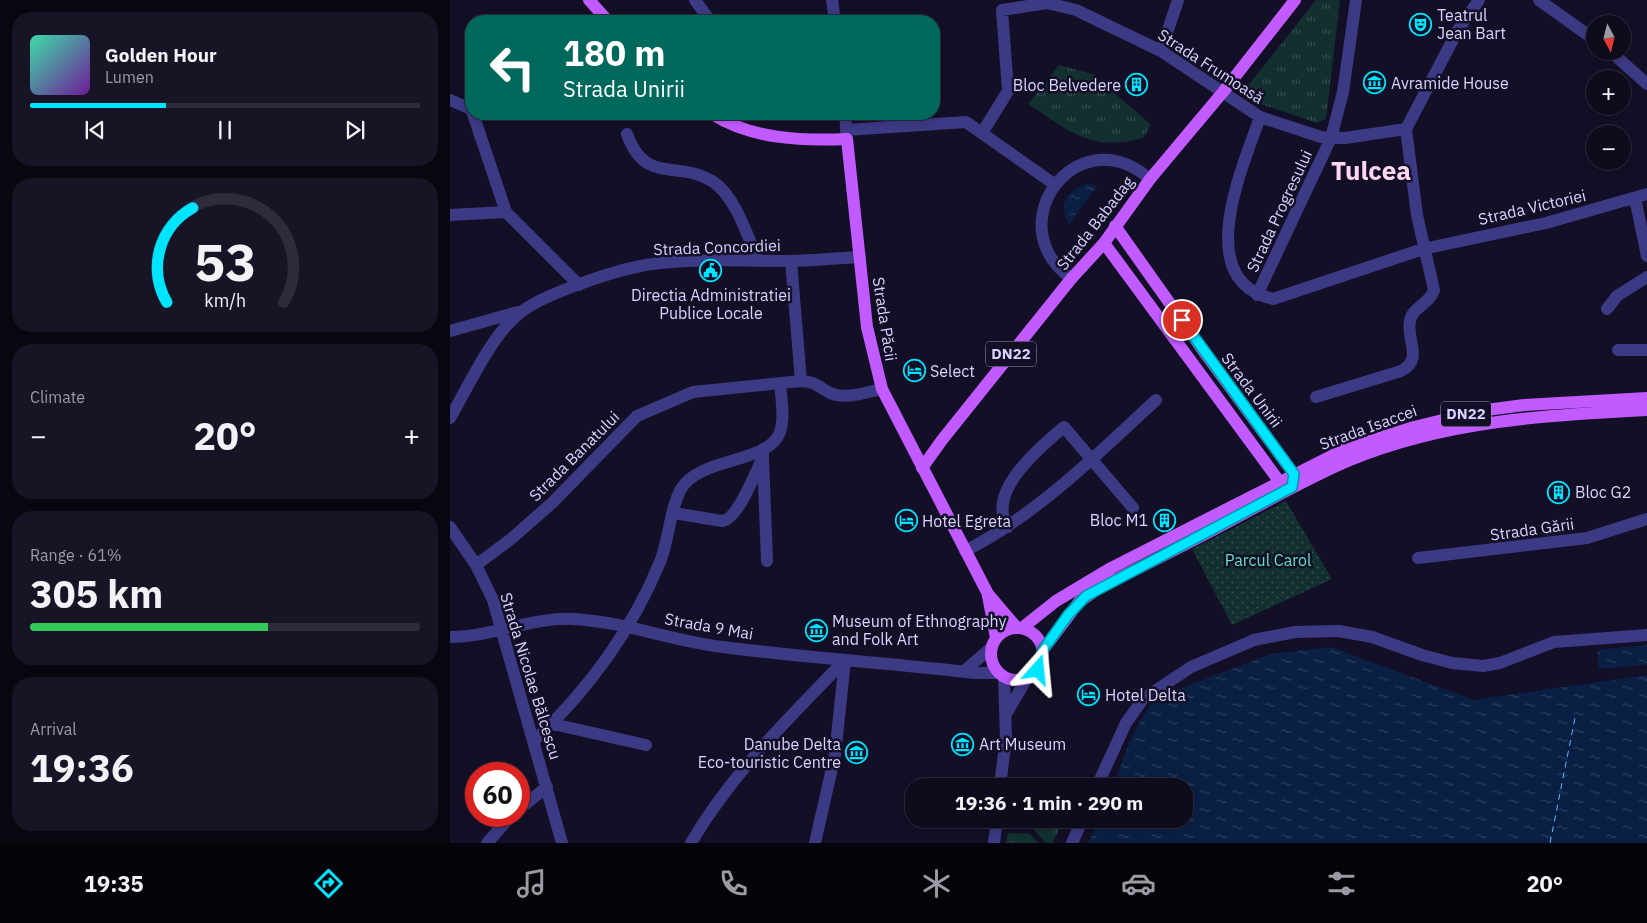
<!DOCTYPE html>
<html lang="en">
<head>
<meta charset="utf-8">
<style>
  body { margin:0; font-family:"IBM Plex Sans",sans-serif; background:#171425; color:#f1f3f6; height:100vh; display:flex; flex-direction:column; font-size:19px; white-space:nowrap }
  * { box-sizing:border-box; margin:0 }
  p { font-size:16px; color:#9b9ba3 }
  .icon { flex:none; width:28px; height:28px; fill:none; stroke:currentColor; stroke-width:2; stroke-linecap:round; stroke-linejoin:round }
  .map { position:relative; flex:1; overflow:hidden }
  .drawer { display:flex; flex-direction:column; gap:12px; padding:12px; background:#08060f; width:450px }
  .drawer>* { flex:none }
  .guide { position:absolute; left:15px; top:15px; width:475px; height:105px; border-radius:20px; box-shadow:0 2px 8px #0003,0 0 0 1px #2e2b3b; background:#00695c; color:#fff; overflow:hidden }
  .needle { width:32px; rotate:173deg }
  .fabs { position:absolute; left:1136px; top:15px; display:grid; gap:10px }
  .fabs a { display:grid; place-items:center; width:45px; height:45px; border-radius:50%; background:#0e0b1c; box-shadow:0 2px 8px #0003,0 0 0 1px #2e2b3b; font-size:25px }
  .speed { position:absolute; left:15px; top:762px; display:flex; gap:10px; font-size:25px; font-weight:700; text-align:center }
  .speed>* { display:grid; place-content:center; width:65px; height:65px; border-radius:50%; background:#0e0b1c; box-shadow:0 2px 8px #0003,0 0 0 1px #2e2b3b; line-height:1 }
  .speed .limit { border:8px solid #d22; background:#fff; color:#111 }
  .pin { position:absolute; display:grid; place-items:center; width:42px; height:42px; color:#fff; margin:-21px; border:2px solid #fff; border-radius:50%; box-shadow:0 1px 5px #0007 }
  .me { position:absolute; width:55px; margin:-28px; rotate:18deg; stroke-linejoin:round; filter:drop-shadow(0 0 4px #0008) }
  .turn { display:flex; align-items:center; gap:18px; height:105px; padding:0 15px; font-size:22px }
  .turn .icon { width:65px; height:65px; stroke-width:2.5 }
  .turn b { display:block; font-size:35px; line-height:42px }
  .big { font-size:38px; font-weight:800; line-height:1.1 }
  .drawer .widget { flex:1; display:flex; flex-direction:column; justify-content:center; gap:8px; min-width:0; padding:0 18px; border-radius:20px; background:#171425 }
  .drawer .dial { align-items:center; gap:0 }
  .dial svg { height:130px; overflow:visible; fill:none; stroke:#2e2b3b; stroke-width:7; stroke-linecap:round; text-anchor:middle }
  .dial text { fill:#f1f3f6; stroke:none }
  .song { display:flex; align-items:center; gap:15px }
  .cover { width:60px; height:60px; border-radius:8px; background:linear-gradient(135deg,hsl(160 70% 55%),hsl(280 70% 35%)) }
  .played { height:5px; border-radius:2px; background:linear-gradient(90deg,#00e5ff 35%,#2e2b3b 35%) }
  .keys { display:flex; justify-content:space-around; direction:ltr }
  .heat { display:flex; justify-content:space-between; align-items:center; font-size:28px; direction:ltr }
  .charge { height:8px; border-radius:4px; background:linear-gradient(90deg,#34c759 61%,#2e2b3b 0) }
  .trip { position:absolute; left:455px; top:778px; width:288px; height:50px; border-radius:20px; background:#0e0b1c; box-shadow:0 2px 8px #0003,0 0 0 1px #2e2b3b; font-weight:800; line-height:50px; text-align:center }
  .menu { display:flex; height:80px; justify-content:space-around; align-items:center; background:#06040b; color:#9b9ba3 }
  .menu .icon { width:35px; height:35px }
  .menu .selected { color:#00e5ff }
  .menu b { font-size:22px; color:#f1f3f6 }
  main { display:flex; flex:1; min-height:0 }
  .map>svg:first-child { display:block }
  .grass { fill:url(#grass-tufts) }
  .park { fill:url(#park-dots) }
  .water { fill:url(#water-ripples) }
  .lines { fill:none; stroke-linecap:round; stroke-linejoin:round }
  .ferry { stroke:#62b6ff; stroke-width:1; stroke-dasharray:6 5; stroke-linecap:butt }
  .minor { stroke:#3d3a85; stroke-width:12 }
  .major { stroke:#c25bff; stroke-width:12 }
  .route-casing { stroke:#0095a6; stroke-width:12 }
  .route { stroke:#00e5ff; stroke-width:9 }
  .labels { text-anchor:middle; stroke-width:5; stroke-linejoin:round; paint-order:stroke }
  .shield { fill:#130f26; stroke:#9e99be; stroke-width:1 }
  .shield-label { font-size:15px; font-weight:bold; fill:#d9d4ff }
  .poi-label { font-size:16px; fill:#d9d4ff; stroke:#130f26; text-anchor:start }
  .street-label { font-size:16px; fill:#d9d4ff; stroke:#130f26 }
  .park-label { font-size:16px; fill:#5fe0c0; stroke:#130f26 }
  .town-label { font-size:26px; font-weight:bold; fill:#ffd6f0; stroke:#130f26 }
</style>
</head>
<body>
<main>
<section class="drawer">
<div class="widget">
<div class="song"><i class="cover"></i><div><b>Golden Hour</b><p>Lumen</p></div></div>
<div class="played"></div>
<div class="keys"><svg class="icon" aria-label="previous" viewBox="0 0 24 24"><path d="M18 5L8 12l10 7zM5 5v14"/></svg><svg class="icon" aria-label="pause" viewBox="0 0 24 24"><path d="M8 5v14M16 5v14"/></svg><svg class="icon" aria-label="next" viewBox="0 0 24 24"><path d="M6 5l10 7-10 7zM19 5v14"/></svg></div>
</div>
<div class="widget dial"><svg viewBox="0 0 100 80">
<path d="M14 69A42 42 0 1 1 86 69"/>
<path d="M14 69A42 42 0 0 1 30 11" stroke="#00e5ff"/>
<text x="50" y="56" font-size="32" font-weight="700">53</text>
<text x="50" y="72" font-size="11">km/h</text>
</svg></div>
<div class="widget"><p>Climate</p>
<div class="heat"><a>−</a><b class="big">20°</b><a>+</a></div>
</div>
<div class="widget"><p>Range · 61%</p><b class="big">305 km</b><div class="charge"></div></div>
<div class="widget"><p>Arrival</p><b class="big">19:36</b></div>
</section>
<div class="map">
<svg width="1197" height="843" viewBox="0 0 1197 843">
  <defs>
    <pattern id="grass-tufts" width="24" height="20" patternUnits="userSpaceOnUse" patternTransform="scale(1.25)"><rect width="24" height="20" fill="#12302f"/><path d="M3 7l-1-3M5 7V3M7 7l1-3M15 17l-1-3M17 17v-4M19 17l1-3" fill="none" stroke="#344d4e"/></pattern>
    <pattern id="park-dots" width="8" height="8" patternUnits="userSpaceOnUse" patternTransform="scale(1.25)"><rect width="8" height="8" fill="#12302f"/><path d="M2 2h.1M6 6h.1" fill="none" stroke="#344d4e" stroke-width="1.8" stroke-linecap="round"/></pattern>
    <pattern id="water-ripples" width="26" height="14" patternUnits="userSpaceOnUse" patternTransform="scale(1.25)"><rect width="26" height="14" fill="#0a1f44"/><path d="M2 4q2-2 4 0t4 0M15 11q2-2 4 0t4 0" fill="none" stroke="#2d3f60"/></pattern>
  </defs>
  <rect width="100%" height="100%" fill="#130f26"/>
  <!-- grass -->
  <path class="grass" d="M 866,0 L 890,0 L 876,119 L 867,123 L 796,99 L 793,92 Z
    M 609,65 L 643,74 L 701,125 L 693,138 C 639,152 620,131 578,104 Z
    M 582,819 L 615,819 L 602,843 L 596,843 L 583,829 Z
    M 558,833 L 580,834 L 588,843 L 556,843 Z"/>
  <!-- park -->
  <path class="park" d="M 836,501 L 882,579 L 782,625 L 742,549 Z"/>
  <!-- water -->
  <path class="water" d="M 639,184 L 647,186 L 619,224 C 607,204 618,188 639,184 Z
    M 1197,645 L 1197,665 L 1149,669 L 1147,650 Z
    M 881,647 L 1024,700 L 1197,675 L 1197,843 L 638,843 L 649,819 L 734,819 L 734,786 L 663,786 C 674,759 687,712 711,696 L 820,654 Z"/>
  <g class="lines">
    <!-- ferry -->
    <path class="ferry" d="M 1100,843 L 1125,718"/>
    <!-- minor -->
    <path class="minor" d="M 245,0 L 260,21
      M 382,0 L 385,21
      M 1089,0 L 1145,40
      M 711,51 L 728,0
      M 1160,51 L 1197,84
      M 0,100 L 21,109
      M 23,114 L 56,212 L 129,285
      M 395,114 L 397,139
      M 810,117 C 793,167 741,280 823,299 L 973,249 L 1096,223 L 1197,194
      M 396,130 L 516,122 L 604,184
      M 532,133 L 558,91 L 552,10 L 597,3 L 626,10 L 711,51 L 810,117 L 871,137 L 895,138 L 956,129
      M 177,134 C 195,185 227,160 262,181 C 285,195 298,237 308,261
      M 1185,198 L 1197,256
      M 0,215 L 56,212
      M 341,261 L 351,381
      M 621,279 C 612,271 602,262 597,250 C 576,204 619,148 670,162 C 682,165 691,172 700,179
      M 807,295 L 881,138 L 893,92 L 906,0
      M 1157,309 L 1167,296 L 1197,277
      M 0,331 L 68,312
      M 1168,350 L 1197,350
      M 866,397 L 951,371 C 974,359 956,341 960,321 C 962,307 979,305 984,290 L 967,215 L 956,129 L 1008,30 L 1029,0
      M 0,418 C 17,389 39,341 63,319 C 78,304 99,296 119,288 C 145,278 174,268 202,264 C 247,258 293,261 338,261 C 362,261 386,258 410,257
      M 313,458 L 317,561
      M 224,513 L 272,521 C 288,520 306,471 313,457 L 313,449
      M 0,527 L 26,565 L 43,600 L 112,843
      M 558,527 C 535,493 589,448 614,427 L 683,508
      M 515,551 C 588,514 646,455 706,400
      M 968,558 L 1137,538 L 1197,519
      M 26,565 L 61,539 L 102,503 L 187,416 L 243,392 L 351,381 C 364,381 369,387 380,393 C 396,400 417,392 432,389
      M 0,637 C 42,637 82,617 124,619 C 175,622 222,641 273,647 C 357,658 442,663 526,673 L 549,673
      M 514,671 L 542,647
      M 556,714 L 577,678
      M 103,724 L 196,745
      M 84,741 C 137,691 182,630 210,562 C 219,540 220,508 231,489 C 249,457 319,464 330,432 C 335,417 331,398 330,383
      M 550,786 L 556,738 L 554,677
      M 647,786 L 676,723 L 693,699 L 741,667 L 804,640 L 845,632 L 889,631 L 922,637 L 972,655 L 1002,663 L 1033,666 L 1050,663 L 1104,642 L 1197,635
      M 69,809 L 97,787
      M 37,843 L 61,816
      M 241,843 C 281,774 340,717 395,660
      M 365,843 L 385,755 L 395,660
      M 544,843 L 547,819
      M 622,843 L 633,819"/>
    <!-- major -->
    <path class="major" d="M 139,0 L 158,21
      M 262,114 C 301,139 352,141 397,139 L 417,327 L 432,389 L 538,594 L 567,628
      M 665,226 L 755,353 L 844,474
      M 654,243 L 829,481 L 835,484
      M 472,468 L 492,440 L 621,279 L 654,243 L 700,179 L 773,92 L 845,0
      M 538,596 L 546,638
      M 572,628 L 606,601 L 661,568 L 895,449 L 964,427 L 1029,411 L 1074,405 L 1197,398
      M541 654a26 26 0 1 1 52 0a26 26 0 1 1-52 0Z
      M 593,650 L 629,602 L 650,587 C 697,564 745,540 791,515 C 827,496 862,476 900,460 C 994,421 1096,415 1197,410"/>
  </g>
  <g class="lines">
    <defs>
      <path id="route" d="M 588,670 L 593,650 L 618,615 L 636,596 L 842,487 L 844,474 L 732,320"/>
    </defs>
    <!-- route casing -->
    <use href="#route" class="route-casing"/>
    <!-- route -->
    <use href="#route" class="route"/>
  </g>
  <!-- icons -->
  <defs>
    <symbol id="theatre-ring" viewBox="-11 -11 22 22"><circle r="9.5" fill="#130f26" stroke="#00e5ff" stroke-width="1.5"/><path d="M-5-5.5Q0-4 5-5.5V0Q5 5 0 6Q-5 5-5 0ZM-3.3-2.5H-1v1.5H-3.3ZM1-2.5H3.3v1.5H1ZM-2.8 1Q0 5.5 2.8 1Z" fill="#00e5ff"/></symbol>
    <symbol id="museum-ring" viewBox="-11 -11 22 22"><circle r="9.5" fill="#130f26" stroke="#00e5ff" stroke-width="1.5"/><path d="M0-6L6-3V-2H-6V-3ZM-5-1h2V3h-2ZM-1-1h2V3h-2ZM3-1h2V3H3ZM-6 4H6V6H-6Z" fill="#00e5ff"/></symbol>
    <symbol id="building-ring" viewBox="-11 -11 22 22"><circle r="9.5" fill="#130f26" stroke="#00e5ff" stroke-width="1.5"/><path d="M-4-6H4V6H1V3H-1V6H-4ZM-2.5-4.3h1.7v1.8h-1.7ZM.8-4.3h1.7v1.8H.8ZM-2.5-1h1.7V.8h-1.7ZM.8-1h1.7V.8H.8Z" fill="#00e5ff"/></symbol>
    <symbol id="civic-ring" viewBox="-11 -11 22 22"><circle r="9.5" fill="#130f26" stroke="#00e5ff" stroke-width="1.5"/><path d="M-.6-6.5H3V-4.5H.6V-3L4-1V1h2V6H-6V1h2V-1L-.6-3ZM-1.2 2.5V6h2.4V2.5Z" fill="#00e5ff"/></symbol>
    <symbol id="hotel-ring" viewBox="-11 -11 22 22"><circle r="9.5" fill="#130f26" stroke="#00e5ff" stroke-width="1.5"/><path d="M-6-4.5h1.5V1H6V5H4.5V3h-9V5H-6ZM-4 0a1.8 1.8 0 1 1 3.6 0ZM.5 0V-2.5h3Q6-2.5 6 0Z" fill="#00e5ff"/></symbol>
  </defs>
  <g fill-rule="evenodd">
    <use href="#theatre-ring" x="958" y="12" width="25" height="25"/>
    <use href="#museum-ring" x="912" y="70" width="25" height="25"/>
    <use href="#building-ring" x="674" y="72" width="25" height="25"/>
    <use href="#civic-ring" x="248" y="258" width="25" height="25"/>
    <use href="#hotel-ring" x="452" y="358" width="25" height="25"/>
    <use href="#building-ring" x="1096" y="480" width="25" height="25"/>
    <use href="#building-ring" x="702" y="508" width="25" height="25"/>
    <use href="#hotel-ring" x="444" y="508" width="25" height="25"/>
    <use href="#museum-ring" x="354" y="618" width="25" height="25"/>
    <use href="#hotel-ring" x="626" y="682" width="25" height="25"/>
    <use href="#museum-ring" x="500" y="732" width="25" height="25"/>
    <use href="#museum-ring" x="394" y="740" width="25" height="25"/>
  </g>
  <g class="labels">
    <!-- shield labels -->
    <g class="shield">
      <rect x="536" y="341.5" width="50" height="25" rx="4"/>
      <rect x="991" y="401.5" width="50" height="25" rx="4"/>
    </g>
    <g class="shield-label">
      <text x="561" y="359">DN22</text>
      <text x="1016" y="419">DN22</text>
    </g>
    <!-- poi labels -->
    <g class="poi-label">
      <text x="987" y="21">Teatrul<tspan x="987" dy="18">Jean Bart</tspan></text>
      <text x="941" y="89">Avramide House</text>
      <text x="671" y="91" text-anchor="end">Bloc Belvedere</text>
      <text x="261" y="301" text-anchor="middle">Directia Administratiei<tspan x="261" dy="18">Publice Locale</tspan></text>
      <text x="480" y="377">Select</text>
      <text x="1125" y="498">Bloc G2</text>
      <text x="698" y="526" text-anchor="end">Bloc M1</text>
      <text x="472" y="527">Hotel Egreta</text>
      <text x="382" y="627">Museum of Ethnography<tspan x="382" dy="18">and Folk Art</tspan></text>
      <text x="655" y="701">Hotel Delta</text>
      <text x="391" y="750" text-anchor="end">Danube Delta<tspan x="391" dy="18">Eco-touristic Centre</tspan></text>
      <text x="529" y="750">Art Museum</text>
    </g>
    <!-- street labels -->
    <g class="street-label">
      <text transform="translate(761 66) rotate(33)" y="6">Strada Frumoasă</text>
      <text transform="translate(1082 207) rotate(-13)" y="6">Strada Victoriei</text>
      <text transform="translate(829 211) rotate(-65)" y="6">Strada Progresului</text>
      <text transform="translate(645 223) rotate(-52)" y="6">Strada Babadag</text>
      <text transform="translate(267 247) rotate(-2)" y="6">Strada Concordiei</text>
      <text transform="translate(435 319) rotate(81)" y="6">Strada Păcii</text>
      <text transform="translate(802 390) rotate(53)" y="6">Strada Unirii</text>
      <text transform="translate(918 427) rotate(-20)" y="6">Strada Isaccei</text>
      <text transform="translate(124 456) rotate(-45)" y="6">Strada Banatului</text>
      <text transform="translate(1082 529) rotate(-8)" y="6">Strada Gării</text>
      <text transform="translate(259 626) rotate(10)" y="6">Strada 9 Mai</text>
      <text transform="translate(81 676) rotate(73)" y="6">Strada Nicolae Bălcescu</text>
    </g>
    <!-- park labels -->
    <g class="park-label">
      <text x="818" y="566">Parcul Carol</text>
    </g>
    <!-- town labels -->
    <g class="town-label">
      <text x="921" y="180">Tulcea</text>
    </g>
  </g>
</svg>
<div class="fabs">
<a><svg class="needle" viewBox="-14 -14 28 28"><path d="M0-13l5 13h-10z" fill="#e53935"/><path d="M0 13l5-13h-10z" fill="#9b9ba3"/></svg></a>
<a>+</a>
<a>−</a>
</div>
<div class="speed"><div class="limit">60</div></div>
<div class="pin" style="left:732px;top:320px;background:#d93025"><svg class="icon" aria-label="arrive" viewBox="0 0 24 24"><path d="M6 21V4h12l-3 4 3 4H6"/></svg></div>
<svg class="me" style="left:588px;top:670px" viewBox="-20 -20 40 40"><path d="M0-17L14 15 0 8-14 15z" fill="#00e5ff" stroke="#fff" stroke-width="4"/></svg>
<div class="trip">19:36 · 1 min · 290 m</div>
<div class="guide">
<div class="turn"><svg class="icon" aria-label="left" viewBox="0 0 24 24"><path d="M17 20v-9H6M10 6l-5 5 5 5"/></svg><div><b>180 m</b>Strada Unirii</div></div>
</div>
</div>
</main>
<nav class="menu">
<b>19:35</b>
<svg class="icon selected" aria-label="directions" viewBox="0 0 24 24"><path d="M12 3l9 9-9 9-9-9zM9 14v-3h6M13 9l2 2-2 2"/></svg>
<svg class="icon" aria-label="music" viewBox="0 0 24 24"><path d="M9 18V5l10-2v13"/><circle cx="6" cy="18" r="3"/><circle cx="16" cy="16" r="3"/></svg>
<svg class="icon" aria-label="phone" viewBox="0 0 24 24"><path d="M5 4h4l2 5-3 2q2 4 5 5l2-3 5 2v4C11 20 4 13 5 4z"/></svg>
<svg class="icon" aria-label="climate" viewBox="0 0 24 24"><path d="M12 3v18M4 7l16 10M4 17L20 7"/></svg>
<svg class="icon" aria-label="car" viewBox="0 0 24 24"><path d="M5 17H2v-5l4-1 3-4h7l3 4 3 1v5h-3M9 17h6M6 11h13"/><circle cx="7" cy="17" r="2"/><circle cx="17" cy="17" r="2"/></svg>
<svg class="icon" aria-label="filters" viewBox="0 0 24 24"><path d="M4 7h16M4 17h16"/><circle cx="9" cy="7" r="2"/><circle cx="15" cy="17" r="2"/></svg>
<b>20°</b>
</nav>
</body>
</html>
